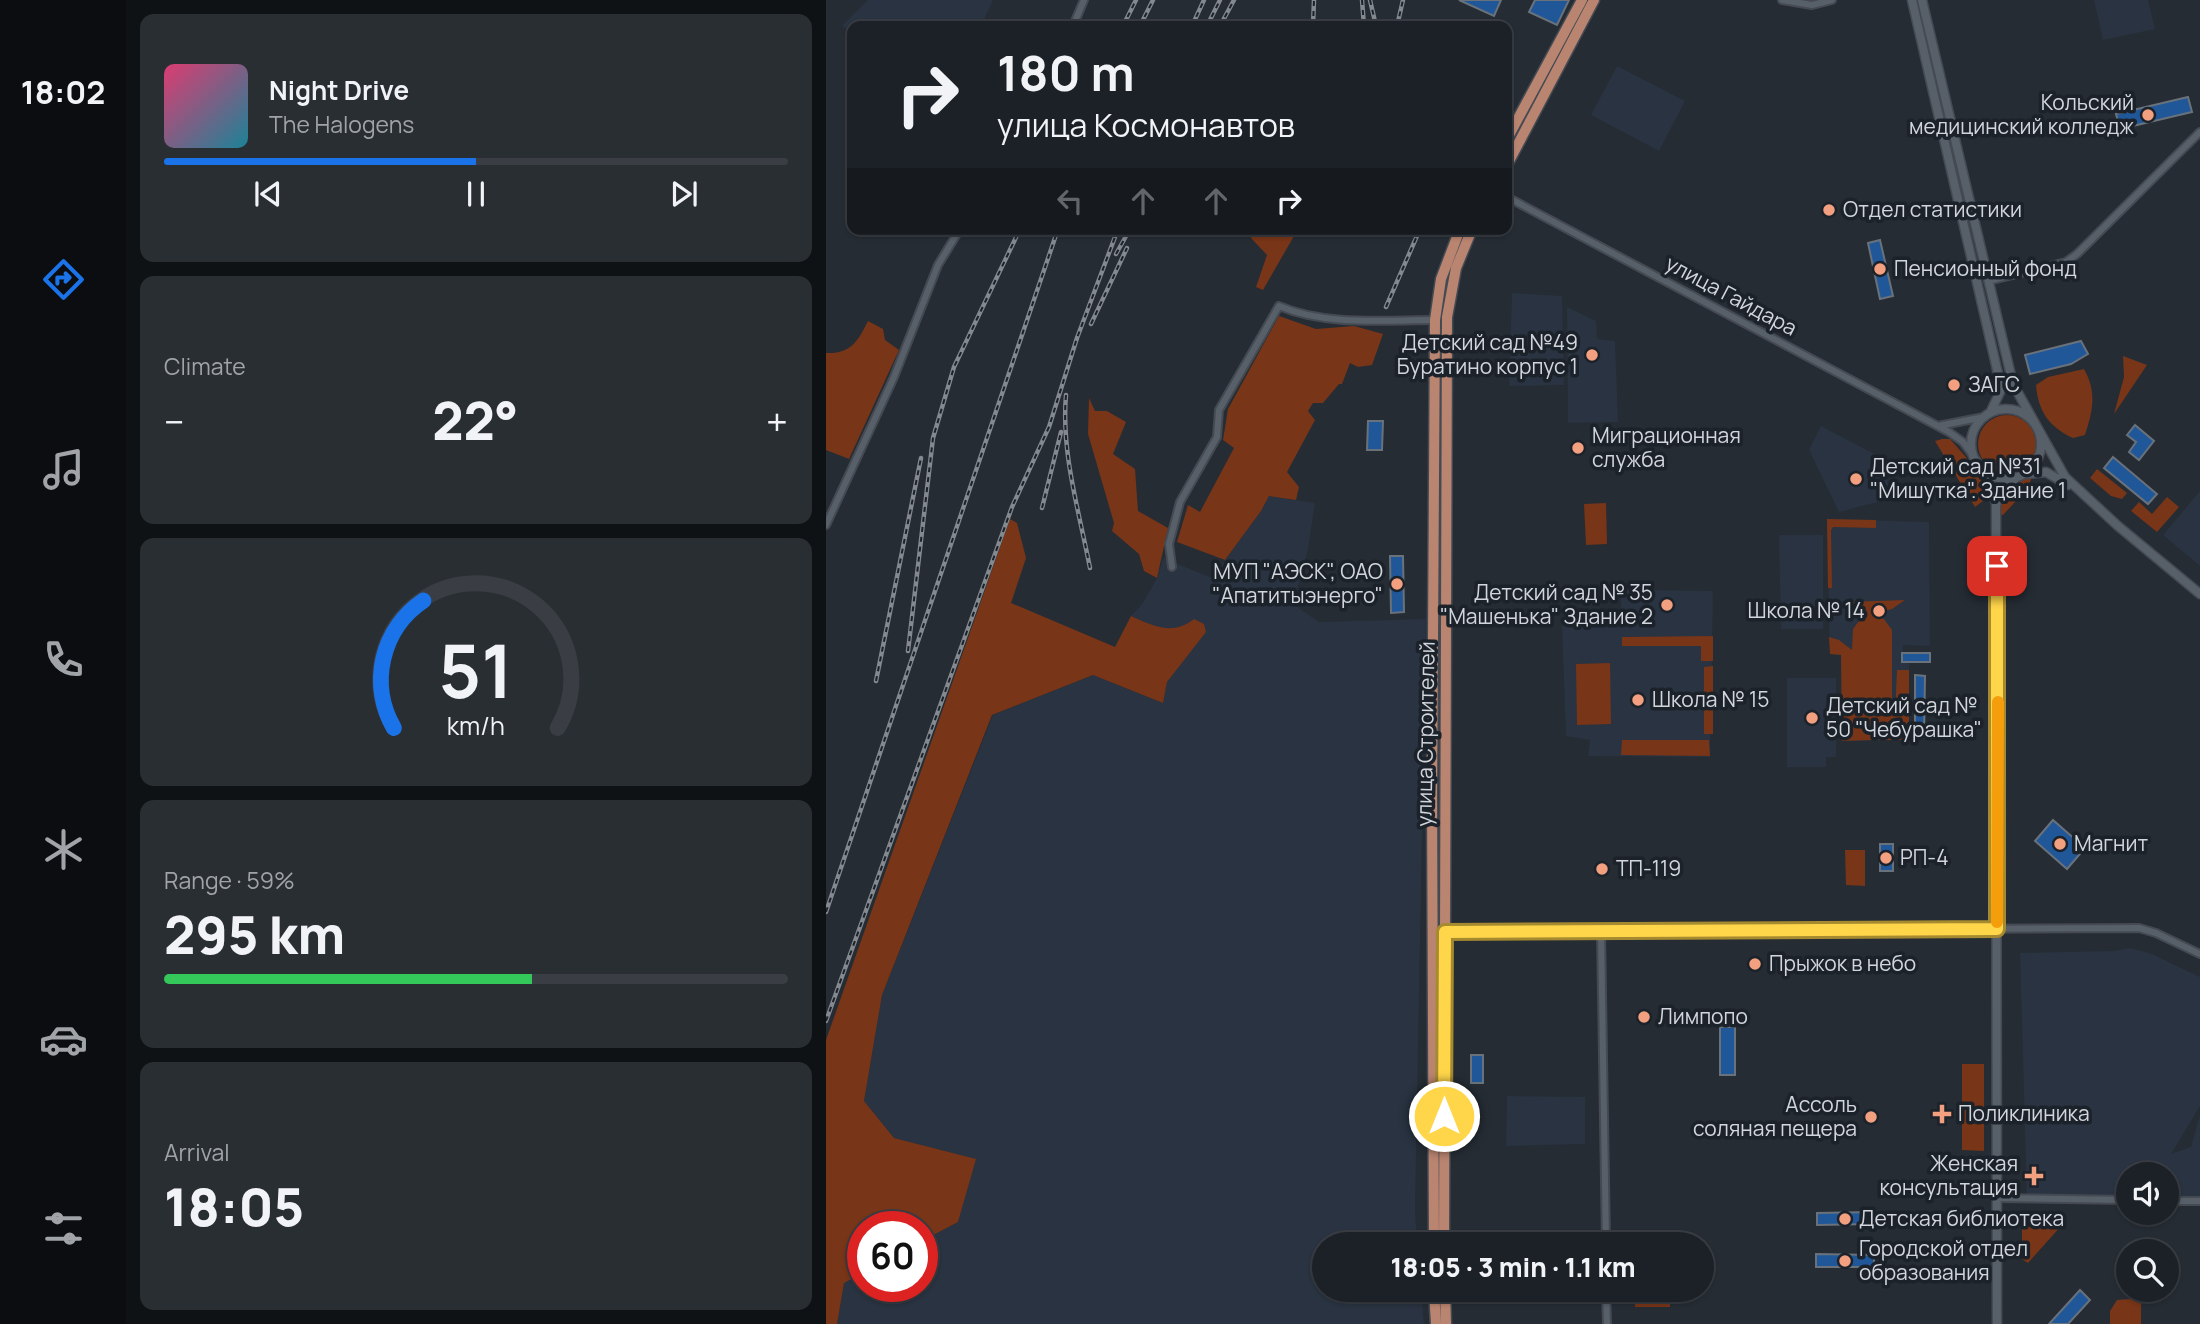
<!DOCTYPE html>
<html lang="en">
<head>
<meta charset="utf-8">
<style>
  body { margin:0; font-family:Manrope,sans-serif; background:#292e33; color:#f1f3f6; height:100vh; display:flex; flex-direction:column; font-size:26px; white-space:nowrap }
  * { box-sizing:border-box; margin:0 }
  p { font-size:23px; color:#a0a3a7 }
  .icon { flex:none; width:38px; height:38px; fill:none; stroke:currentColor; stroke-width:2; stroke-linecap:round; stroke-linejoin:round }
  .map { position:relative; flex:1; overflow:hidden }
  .panel { display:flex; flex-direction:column; gap:14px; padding:14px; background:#0f1215; width:700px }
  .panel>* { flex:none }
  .top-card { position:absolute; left:21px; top:21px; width:665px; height:214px; border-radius:14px; box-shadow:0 2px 5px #0004,0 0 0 2px #3a3e44; background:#1c2127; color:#f1f3f6; overflow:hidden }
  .buttons { position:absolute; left:1290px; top:1162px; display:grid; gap:14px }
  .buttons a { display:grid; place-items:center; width:63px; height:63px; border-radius:50%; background:#1c2127; box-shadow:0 2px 5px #0004,0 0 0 2px #3a3e44; font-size:35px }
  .speed { position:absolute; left:21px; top:1211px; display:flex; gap:14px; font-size:35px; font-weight:700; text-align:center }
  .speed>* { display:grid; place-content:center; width:91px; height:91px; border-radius:50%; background:#1c2127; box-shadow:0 2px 5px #0004,0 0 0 2px #3a3e44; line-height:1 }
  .speed .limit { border:10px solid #d22; background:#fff; color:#111 }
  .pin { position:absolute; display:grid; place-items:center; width:60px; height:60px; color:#fff; margin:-30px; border-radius:14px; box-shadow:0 4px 10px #0006 }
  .me { position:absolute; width:77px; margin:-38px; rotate:0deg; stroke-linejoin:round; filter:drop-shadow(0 0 5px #0008) }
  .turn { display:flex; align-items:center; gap:24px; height:147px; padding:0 35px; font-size:32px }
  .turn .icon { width:91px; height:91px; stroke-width:2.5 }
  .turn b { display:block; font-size:49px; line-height:60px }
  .lanes { display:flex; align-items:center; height:66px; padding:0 35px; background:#0003; justify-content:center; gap:35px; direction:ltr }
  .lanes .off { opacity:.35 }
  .big { font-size:52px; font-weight:800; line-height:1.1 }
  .panel .tile { flex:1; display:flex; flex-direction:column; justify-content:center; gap:10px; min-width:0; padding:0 24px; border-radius:14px; background:#292e33 }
  .panel .dial { align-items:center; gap:0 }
  .dial svg { height:182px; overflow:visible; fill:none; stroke:#3a3e44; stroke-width:7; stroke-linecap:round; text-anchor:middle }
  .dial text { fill:#f1f3f6; stroke:none }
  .song { display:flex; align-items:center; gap:21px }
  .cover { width:84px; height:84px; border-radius:10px; background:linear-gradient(135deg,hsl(340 70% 55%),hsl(190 70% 35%)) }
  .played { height:7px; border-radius:4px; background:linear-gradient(90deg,#1a73e8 50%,#3a3e44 50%) }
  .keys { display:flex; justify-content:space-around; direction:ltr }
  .heat { display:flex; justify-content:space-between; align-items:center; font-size:38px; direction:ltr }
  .charge { height:10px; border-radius:5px; background:linear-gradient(90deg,#34c759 59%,#3a3e44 0) }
  .trip { position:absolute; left:486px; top:1232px; width:402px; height:70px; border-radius:35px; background:#1c2127; box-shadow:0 2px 5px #0004,0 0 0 2px #3a3e44; font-weight:800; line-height:70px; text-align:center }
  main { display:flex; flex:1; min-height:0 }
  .menu { display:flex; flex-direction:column; width:126px; justify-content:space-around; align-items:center; background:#0b0d10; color:#a0a3a7 }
  .menu .icon { width:49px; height:49px }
  .menu .active { color:#1a73e8 }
  .menu b { font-size:32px; color:#f1f3f6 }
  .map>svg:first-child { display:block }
  .built { fill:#293341 }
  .green { fill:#783517 }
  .building { fill:#205799; stroke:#69717b; stroke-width:2 }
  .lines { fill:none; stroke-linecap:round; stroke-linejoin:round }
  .minor-casing { stroke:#454a52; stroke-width:10 }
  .tertiary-casing { stroke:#454a52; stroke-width:11 }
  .primary-casing { stroke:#454a52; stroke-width:13 }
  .minor { stroke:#575f69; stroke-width:6 }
  .tertiary { stroke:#575f69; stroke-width:8 }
  .primary { stroke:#b98470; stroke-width:10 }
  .rail-casing { stroke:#848990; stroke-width:4.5 }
  .rail { stroke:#1b222a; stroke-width:2; stroke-dasharray:5; stroke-linecap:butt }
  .route-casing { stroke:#a68a30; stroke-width:18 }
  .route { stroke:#ffd54a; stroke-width:12 }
  .slow { stroke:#f59e0b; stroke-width:12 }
  .poi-dot { fill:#f2a07f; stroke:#1b222a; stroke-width:2.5 }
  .labels { text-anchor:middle; stroke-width:7; stroke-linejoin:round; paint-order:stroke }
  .poi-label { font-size:21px; fill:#d2d6dc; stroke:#1b222a; text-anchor:start }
  .street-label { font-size:21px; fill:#d2d6dc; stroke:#1b222a }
</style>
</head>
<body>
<main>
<nav class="menu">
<b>18:02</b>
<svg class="icon active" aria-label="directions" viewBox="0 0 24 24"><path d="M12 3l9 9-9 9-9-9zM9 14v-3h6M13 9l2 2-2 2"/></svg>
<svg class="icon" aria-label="music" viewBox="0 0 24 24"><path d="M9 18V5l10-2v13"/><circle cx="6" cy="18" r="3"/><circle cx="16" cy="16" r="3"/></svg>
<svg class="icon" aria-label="phone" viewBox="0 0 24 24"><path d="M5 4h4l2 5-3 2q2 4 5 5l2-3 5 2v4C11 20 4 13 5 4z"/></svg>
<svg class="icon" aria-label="climate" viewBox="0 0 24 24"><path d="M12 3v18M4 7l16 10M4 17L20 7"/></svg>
<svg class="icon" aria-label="car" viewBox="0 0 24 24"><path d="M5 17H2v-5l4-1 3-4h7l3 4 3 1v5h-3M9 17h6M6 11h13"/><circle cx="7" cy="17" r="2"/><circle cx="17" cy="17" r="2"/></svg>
<svg class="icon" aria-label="filters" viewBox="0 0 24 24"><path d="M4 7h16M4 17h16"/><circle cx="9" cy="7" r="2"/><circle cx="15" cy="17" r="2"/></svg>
</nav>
<section class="panel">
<div class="tile">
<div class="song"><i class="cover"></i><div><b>Night Drive</b><p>The Halogens</p></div></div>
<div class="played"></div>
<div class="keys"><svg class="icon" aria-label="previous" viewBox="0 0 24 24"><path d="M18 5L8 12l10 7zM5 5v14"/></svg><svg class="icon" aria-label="pause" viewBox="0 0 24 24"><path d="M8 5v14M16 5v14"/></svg><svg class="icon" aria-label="next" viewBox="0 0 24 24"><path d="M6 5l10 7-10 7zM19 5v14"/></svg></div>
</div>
<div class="tile"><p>Climate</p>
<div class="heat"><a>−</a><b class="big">22°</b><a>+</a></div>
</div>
<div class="tile dial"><svg viewBox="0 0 100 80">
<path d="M14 69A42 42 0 1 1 86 69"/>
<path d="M14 69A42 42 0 0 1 27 13" stroke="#1a73e8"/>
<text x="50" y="56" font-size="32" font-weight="700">51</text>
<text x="50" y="72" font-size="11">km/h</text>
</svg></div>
<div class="tile"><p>Range · 59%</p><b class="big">295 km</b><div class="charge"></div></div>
<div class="tile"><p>Arrival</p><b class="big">18:05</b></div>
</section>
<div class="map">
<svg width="1374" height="1324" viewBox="0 0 1374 1324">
  <rect width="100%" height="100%" fill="#252c34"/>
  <!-- built -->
  <path class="built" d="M 42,0 L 167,0 L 155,26 L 26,26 L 26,33 L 16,26 Z
    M 1268,0 L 1322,0 L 1329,29 L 1277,40 Z
    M 791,66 L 859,101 L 833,151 L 765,115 Z
    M 686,293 L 736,296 L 738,385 L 683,386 Z
    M 741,307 L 770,321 L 771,339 L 789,341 L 792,422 L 742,423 Z
    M 995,426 L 1060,460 L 1063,499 L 1013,512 L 983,450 Z
    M 1374,491 L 1374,566 L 1337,535 Z
    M 443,496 L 489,503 L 482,549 L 467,604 L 493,622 L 600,619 L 589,1209 L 591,1244 L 499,1244 L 499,1290 L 595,1290 L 598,1324 L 11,1324 L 18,1283 L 37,1273 L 37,1286 L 96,1286 L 96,1241 L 132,1222 L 149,1159 L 68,1138 L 38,1101 L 56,995 L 167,715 L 267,675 L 337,703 L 341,682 L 354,664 L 357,628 L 333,629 L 305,616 L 317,603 L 331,578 L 337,558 L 386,578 L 435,511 Z
    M 1001,519 L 1103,522 L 1104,646 L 1077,645 L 1076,662 L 1083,662 L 1083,740 L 1016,741 L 1015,655 L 1004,654 Z
    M 953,535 L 997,535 L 997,629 L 955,629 Z
    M 795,590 L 887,591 L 884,757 L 762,756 L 764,740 L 740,736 L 736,625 L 795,625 Z
    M 961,678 L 1010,678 L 1010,757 L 1000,757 L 1000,767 L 961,767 Z
    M 1304,948 L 1326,954 L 1374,977 L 1374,1106 L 1345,1154 L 1365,1147 L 1374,1115 L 1374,1197 L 1341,1196 L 1340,1174 L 1302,1174 L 1302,1200 L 1201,1199 L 1194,953 L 1287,951 Z
    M 681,1096 L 759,1097 L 759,1144 L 680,1146 Z"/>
  <!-- green -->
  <path class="green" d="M 430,229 L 472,229 L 437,290 L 430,287 L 441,255 L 425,238 Z
    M 453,316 L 490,329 L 528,326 L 557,334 L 546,365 L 532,367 L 524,363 L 516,384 L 513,384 L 497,403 L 487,403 L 482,411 L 489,420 L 461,472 L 473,487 L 470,500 L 443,496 L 435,511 L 399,560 L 351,542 L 362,505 L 374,512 L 408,448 L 397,440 L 402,409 Z
    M 42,321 L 57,329 L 59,340 L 73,350 L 23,459 L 0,450 L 0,353 C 25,354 32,341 42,321 Z
    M 1297,356 L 1321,365 L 1288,414 L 1298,377 Z
    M 1258,369 C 1271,392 1267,410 1259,435 L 1247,438 C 1223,427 1212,411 1210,385 L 1222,377 Z
    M 263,398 L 269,411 L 281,411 L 300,422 L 287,454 L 309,469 L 312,511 L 342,528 L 331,578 L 318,571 L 313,554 L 286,531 L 288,523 L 262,434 Z
    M1152 444a29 29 0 1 1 58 0a29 29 0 1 1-58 0Z
    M 1116,439 L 1124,439 L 1152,471 L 1161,498 L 1149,507 L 1109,441 Z
    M 1271,469 L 1301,493 L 1296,499 L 1285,496 L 1264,478 Z
    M 1206,476 L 1202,488 L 1177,515 L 1173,514 C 1177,493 1186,482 1206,476 Z
    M 1341,497 L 1353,507 L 1331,532 L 1305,511 L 1313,502 L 1326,514 Z
    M 780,503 L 781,544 L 760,545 L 758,504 Z
    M 184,519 L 191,523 L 200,558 L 185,603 L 289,647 L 305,616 C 327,626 347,636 368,619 L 378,624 L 380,632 L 341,682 L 337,703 L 267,675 L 166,715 L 56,995 L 38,1101 L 68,1138 L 150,1159 L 132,1222 L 96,1241 L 96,1227 L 37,1227 L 37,1273 L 18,1283 L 11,1324 L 0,1324 L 0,1040 Z
    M 1001,519 L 1050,520 L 1050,528 L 1007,527 L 1005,530 L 1006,588 L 1002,588 Z
    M 1079,600 L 1066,609 L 1046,614 L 1058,619 L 1066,630 L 1066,715 L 1069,714 L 1071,670 L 1083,670 L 1083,740 L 1051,740 L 1054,729 L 1047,731 L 1046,740 L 1016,741 L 1015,655 L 1004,654 L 1003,637 L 1013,640 L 1026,650 L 1027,629 L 1036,617 L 1030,618 L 1019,602 Z
    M 887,636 L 887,661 L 875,661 L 875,646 L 796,646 L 796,637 Z
    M 784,663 L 785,724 L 751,725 L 750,664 Z
    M 887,666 L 887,734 L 878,734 L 878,667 Z
    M 796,740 L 883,740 L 884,756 L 795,755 Z
    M 1019,850 L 1039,850 L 1039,886 L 1020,885 Z
    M 1136,1064 L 1158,1064 L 1158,1151 L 1136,1150 Z
    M 1236,1225 L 1202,1263 L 1196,1259 L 1196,1226 Z
    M 809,1291 L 844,1291 L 844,1307 L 809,1307 Z
    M 1315,1298 L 1315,1324 L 1284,1324 L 1284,1311 L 1291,1300 Z"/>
  <!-- building -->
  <path class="building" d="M 633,0 L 675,0 L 668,16 Z
    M 709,0 L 743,0 L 731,25 L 703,12 Z
    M 1362,97 L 1366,112 L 1294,129 L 1290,114 Z
    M 1054,240 L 1067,296 L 1054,299 L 1042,243 Z
    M 1255,341 L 1262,354 L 1245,364 L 1204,374 L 1199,355 Z
    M 542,421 L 557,421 L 556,450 L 541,450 Z
    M 1309,425 L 1328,441 L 1313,460 L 1303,452 L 1310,442 L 1301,435 Z
    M 1287,457 L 1331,494 L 1322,504 L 1278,468 Z
    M 564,556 L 577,556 L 578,612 L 565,613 Z
    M 1076,653 L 1104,653 L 1104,662 L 1076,662 Z
    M 1089,675 L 1099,676 L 1098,738 L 1089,738 Z
    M 1227,820 L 1259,848 L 1241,869 L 1209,841 Z
    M 1054,844 L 1067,844 L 1067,871 L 1054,871 Z
    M 894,1027 L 909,1027 L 909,1075 L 894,1075 Z
    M 645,1055 L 657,1055 L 657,1083 L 645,1083 Z
    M 1047,1212 L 1047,1224 L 991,1225 L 991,1213 Z
    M 990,1254 L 1048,1255 L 1048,1267 L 990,1267 Z
    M 1254,1290 L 1264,1300 L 1242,1324 L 1223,1324 Z"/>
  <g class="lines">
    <defs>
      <path id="minor" d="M 956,0 L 986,5 L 1006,0
        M 247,26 L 258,0
        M 681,197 L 1123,432 L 1137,442 L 1151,461
        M 1162,281 L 1240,262 L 1251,254 L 1374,132
        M 1112,426 L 1158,417
        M 0,525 L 68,377 L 112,265 L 134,229
        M 346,567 L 343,544 L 354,502 L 391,437 L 393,410 L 453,306 C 500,326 558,320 609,320
        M 775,931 L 780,1244
        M 619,932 L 1313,928 L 1330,933 L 1374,954
        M 1171,1198 L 1302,1200
        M 1340,1201 L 1374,1201
        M 780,1290 L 781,1324"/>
      <path id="tertiary" d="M 1086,0 L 1173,378 L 1174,392 L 1165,411
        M 1096,0 L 1187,384 L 1239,477 L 1292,526 L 1374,594
        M1145 444a35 35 0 1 1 70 0a35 35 0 1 1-70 0Z
        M 1154,466 L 1164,484 L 1170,504 L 1171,1324
        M 1200,474 L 1220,472 L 1242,485
        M 1170,504 L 1177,490 L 1189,479"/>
      <path id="primary" d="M 681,139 L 756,0
        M 681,165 L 768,0
        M 608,1244 L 606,797 L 609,320 L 615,279 L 634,229
        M 618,1244 L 621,317 L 630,268 L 646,229
        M 608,1290 L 610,1324
        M 619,1290 L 620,1324"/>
    </defs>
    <!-- minor casing -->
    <use href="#minor" class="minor-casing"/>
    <!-- tertiary casing -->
    <use href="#tertiary" class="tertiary-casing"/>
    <!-- primary casing -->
    <use href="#primary" class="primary-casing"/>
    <!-- minor -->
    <use href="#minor" class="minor"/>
    <!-- tertiary -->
    <use href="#tertiary" class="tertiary"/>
    <!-- primary -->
    <use href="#primary" class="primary"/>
    <defs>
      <path id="rail" d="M 536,0 L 538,26
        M 544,0 L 550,26
        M 297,26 L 310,0
        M 314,26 L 327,0
        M 366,26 L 378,0
        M 381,26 L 394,0
        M 394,26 L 408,0
        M 487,26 L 488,0
        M 571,26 L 577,0
        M 290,254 L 304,229
        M 560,307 L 594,229
        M 265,324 L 301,248
        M 240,395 C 235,453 253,511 264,568
        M 216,508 L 235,432
        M 82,651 L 107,438 L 128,367 L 194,229
        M 50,681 L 95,458
        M 0,912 L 232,229
        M 0,1021 L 186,507 L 223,427 L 251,338 L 292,229"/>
    </defs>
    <!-- rail casing -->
    <use href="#rail" class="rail-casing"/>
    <!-- rail -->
    <use href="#rail" class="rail"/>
  </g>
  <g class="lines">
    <defs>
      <path id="route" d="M 618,1116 L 619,932 L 1171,929 L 1171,566"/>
    </defs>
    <!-- route casing -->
    <use href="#route" class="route-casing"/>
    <!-- route -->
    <use href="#route" class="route"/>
    <!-- slow -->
    <path class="slow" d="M 1171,922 L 1172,702"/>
  </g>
  <!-- markers -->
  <g class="poi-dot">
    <circle cx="1322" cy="115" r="7"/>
    <circle cx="1003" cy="210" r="7"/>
    <circle cx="1054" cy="269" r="7"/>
    <circle cx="766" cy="355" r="7"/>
    <circle cx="1128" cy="385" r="7"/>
    <circle cx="752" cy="448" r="7"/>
    <circle cx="1030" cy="479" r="7"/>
    <circle cx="571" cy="584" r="7"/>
    <circle cx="841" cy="605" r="7"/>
    <circle cx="1053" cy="611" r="7"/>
    <circle cx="812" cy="700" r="7"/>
    <circle cx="986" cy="718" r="7"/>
    <circle cx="1234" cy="844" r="7"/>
    <circle cx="1060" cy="858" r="7"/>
    <circle cx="776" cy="869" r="7"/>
    <circle cx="929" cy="964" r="7"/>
    <circle cx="818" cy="1017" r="7"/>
    <path d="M1112.5 1103.5h7v7h7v7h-7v7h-7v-7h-7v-7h7z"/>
    <circle cx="1045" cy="1117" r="7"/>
    <path d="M1204.5 1165.5h7v7h7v7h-7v7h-7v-7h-7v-7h7z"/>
    <circle cx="1019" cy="1219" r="7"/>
    <circle cx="1019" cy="1261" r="7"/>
  </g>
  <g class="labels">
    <!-- poi labels -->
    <g class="poi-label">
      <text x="1308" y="110" text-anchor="end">Кольский<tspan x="1308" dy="24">медицинский колледж</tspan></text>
      <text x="1017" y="217">Отдел статистики</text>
      <text x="1068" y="276">Пенсионный фонд</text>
      <text x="752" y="350" text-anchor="end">Детский сад №49<tspan x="752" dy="24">Буратино корпус 1</tspan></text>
      <text x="1142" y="392">ЗАГС</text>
      <text x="766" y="443">Миграционная<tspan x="766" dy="24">служба</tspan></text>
      <text x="1044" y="474">Детский сад №31<tspan x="1044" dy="24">"Мишутка". Здание 1</tspan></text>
      <text x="557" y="579" text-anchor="end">МУП "АЭСК", ОАО<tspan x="557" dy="24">"Апатитыэнерго"</tspan></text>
      <text x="827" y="600" text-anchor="end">Детский сад № 35<tspan x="827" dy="24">"Машенька" Здание 2</tspan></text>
      <text x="1039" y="618" text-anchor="end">Школа № 14</text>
      <text x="826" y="707">Школа № 15</text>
      <text x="1000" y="713">Детский сад №<tspan x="1000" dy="24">50 "Чебурашка"</tspan></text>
      <text x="1248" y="851">Магнит</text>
      <text x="1074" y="865">РП-4</text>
      <text x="790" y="876">ТП-119</text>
      <text x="943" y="971">Прыжок в небо</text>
      <text x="832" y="1024">Лимпопо</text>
      <text x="1031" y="1112" text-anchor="end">Ассоль<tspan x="1031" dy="24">соляная пещера</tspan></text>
      <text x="1132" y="1121">Поликлиника</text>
      <text x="1192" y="1171" text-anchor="end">Женская<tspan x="1192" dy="24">консультация</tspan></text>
      <text x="1033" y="1226">Детская библиотека</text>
      <text x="1033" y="1256">Городской отдел<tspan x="1033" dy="24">образования</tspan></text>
    </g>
    <!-- street labels -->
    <g class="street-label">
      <text transform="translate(905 296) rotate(28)" y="7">улица Гайдара</text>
      <text transform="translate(600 734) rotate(-89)" y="7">улица Строителей</text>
    </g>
  </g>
</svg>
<div class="buttons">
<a><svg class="icon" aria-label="sound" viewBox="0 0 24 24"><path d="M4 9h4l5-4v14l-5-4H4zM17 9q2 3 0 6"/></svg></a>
<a><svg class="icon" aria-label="search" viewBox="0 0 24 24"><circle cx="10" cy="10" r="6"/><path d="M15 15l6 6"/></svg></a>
</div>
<div class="speed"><div class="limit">60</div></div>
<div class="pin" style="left:1171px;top:566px;background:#d93025"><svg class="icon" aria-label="arrive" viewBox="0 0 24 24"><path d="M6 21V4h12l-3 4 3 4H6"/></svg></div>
<svg class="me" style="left:618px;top:1116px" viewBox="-20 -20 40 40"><circle r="17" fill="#ffd54a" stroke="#fff" stroke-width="3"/><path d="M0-11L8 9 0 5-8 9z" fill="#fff"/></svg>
<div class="trip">18:05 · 3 min · 1.1 km</div>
<div class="top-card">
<div class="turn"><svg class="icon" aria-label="right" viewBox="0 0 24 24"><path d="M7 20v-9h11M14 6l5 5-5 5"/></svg><div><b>180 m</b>улица Космонавтов</div></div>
<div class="lanes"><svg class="icon off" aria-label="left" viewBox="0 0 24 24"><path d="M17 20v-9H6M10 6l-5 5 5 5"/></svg><svg class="icon off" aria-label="ahead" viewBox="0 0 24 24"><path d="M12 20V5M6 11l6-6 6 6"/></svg><svg class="icon off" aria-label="ahead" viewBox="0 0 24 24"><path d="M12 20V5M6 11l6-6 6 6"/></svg><svg class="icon" aria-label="right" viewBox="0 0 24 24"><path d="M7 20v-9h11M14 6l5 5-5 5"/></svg></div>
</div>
</div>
</main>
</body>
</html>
